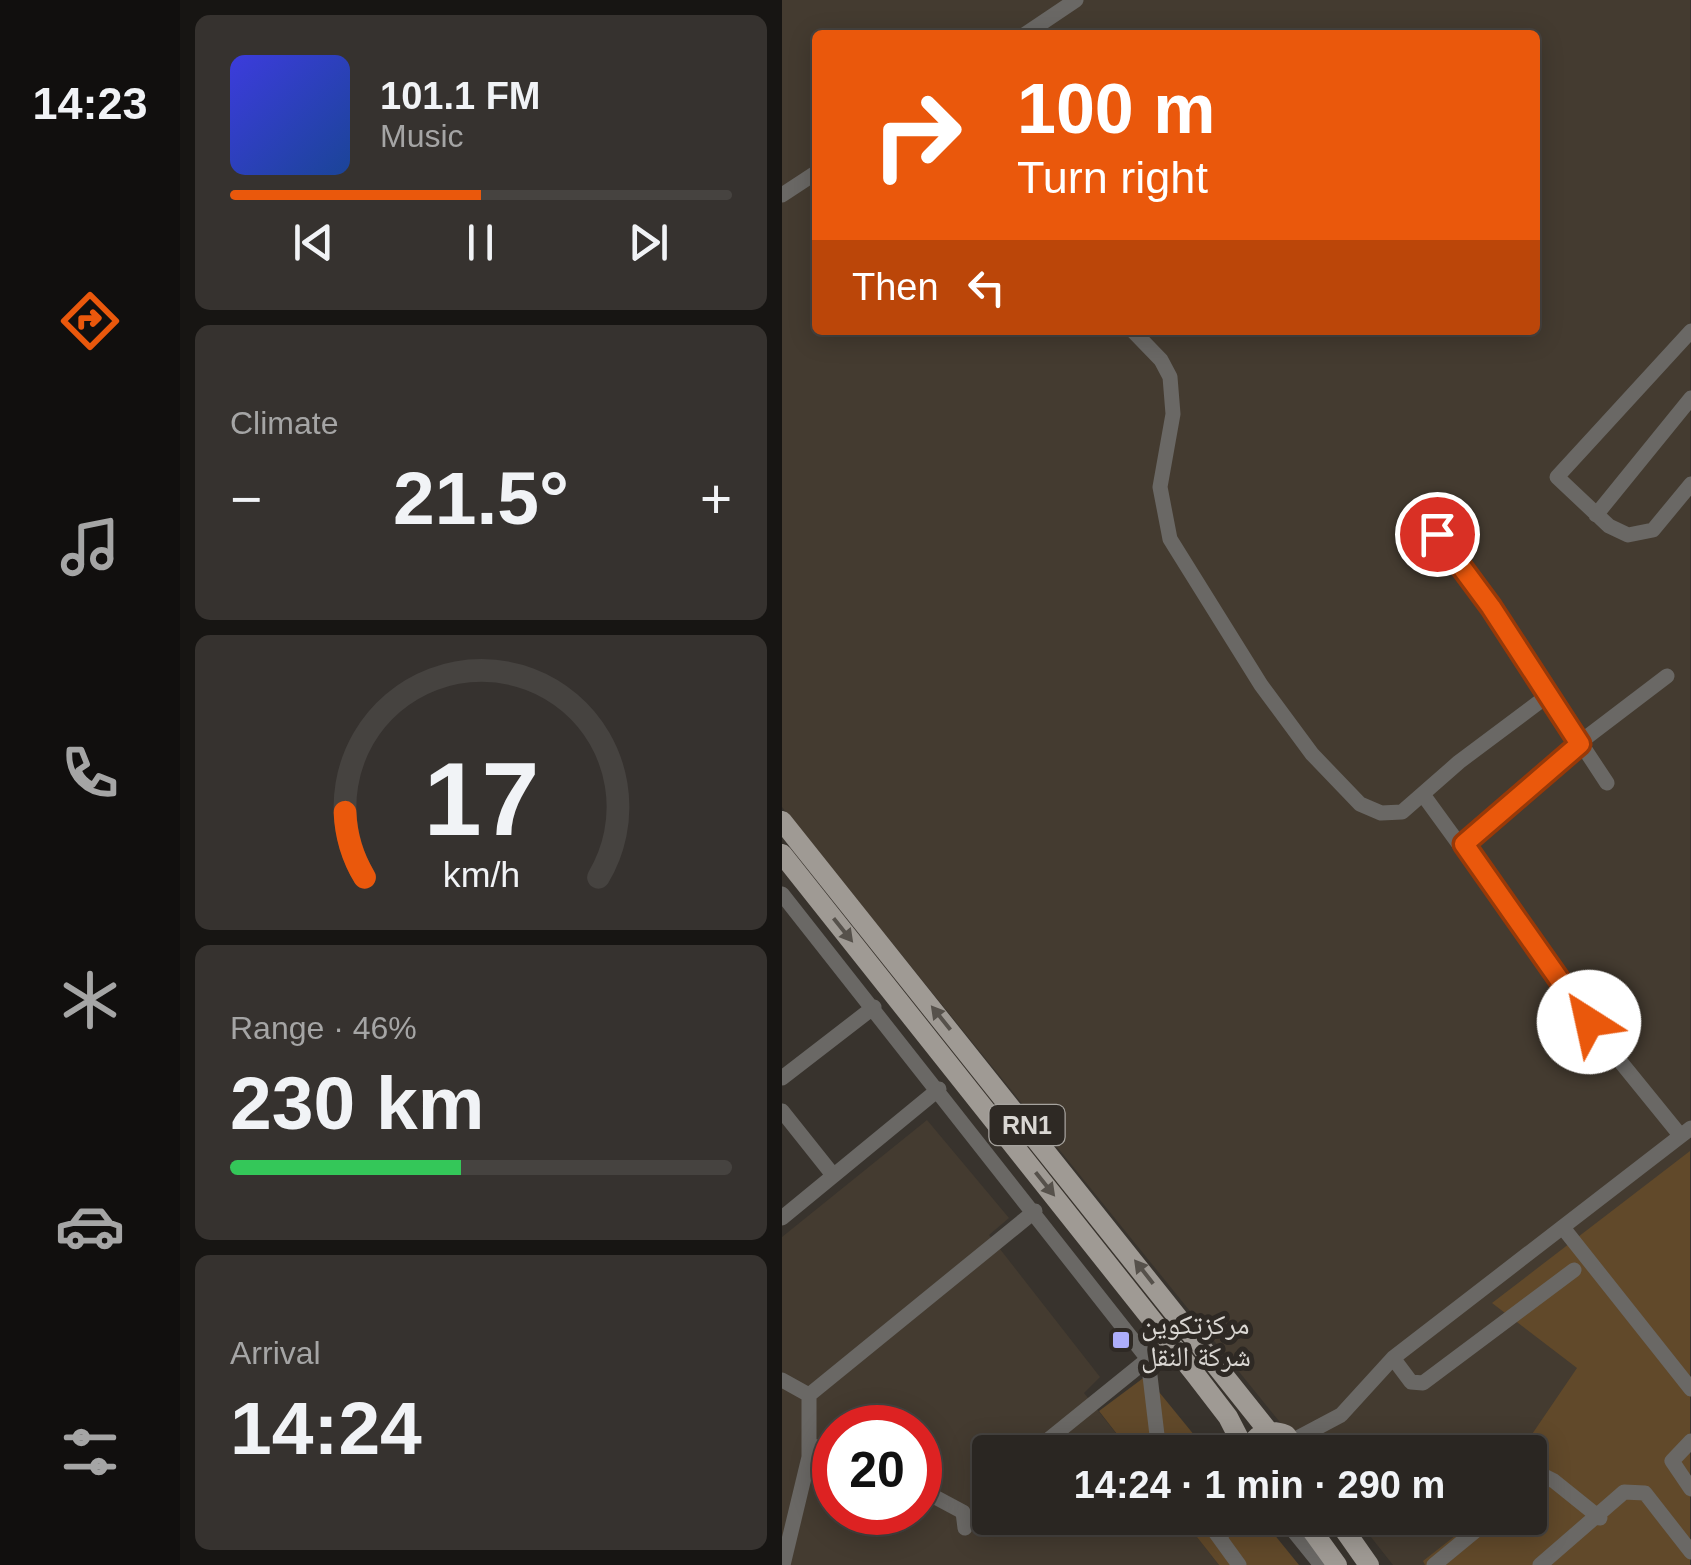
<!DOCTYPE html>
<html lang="en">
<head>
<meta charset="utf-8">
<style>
  body { margin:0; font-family:Arial,"Noto Naskh Arabic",sans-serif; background:#36322f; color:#f1f3f6; height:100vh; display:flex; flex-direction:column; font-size:38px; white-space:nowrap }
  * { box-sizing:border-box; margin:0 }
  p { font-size:32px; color:#a5a5a5 }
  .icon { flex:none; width:55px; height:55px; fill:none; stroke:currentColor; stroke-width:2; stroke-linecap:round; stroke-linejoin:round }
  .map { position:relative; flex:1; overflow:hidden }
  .side { display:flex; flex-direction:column; gap:15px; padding:15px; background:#171513; width:602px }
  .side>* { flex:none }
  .top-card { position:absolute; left:30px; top:30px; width:728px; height:305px; border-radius:10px; box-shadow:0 5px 25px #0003,0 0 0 2px #464340; background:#ea580c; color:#fff; overflow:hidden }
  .speed { position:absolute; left:30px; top:1405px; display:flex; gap:20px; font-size:50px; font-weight:700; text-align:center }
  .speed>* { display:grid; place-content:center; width:130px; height:130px; border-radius:50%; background:#2a2622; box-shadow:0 5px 25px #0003,0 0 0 2px #464340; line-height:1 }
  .speed .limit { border:15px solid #d22; background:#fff; color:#111 }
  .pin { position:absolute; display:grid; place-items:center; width:85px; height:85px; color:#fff; margin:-42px; border:5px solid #fff; border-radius:50%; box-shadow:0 2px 10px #0007 }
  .me { position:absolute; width:110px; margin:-55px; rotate:325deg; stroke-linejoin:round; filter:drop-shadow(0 0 8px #0008) }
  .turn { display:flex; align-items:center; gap:35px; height:210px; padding:0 40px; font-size:45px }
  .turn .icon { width:130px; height:130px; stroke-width:2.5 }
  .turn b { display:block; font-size:70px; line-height:85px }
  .then { display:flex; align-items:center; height:95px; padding:0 40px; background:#0003; gap:20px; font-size:38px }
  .big { font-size:75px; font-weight:800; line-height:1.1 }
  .side .card { flex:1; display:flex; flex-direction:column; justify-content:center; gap:15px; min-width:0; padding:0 35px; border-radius:15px; background:#36322f }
  .side .dial { align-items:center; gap:0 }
  .dial svg { height:260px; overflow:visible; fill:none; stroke:#464340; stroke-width:7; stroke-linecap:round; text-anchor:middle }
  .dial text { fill:#f1f3f6; stroke:none }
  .song { display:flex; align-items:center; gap:30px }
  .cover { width:120px; height:120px; border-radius:15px; background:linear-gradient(135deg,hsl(240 70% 55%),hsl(220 70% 35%)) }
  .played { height:10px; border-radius:5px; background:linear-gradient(90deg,#ea580c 50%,#464340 50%) }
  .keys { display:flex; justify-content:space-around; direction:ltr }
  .heat { display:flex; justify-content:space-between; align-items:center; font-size:55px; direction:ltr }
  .charge { height:15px; border-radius:8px; background:linear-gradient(90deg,#34c759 46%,#464340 0) }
  .trip { position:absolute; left:190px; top:1435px; width:575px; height:100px; border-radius:10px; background:#2a2622; box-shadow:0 5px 25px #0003,0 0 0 2px #464340; font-weight:800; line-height:100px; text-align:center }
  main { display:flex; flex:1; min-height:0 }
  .tabs { display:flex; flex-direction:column; width:180px; justify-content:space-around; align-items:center; background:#110f0e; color:#a5a5a5 }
  .tabs .icon { width:70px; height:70px }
  .tabs .on { color:#ea580c }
  .tabs b { font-size:45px; color:#f1f3f6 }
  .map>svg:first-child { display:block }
  .built { fill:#443b30; fill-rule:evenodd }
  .green { fill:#61492a }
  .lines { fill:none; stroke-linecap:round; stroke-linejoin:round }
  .minor { stroke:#6a6865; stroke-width:15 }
  .major { stroke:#9f9a94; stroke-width:20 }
  .oneway { fill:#56514b }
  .route-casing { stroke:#983908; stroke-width:25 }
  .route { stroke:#ea580c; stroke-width:18 }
  .poi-dot { fill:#adaefb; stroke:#2e2924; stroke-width:4 }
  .labels { text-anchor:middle; stroke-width:10; stroke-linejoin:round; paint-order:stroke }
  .shield { fill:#2e2924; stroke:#a6a39e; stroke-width:2.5 }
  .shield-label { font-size:25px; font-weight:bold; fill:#dad7d3 }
  .poi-label { font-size:28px; fill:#dad7d3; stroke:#2e2924; text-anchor:start }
</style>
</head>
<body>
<main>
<nav class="tabs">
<b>14:23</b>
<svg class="icon on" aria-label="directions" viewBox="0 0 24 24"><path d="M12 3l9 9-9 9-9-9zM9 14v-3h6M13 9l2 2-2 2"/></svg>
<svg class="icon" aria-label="music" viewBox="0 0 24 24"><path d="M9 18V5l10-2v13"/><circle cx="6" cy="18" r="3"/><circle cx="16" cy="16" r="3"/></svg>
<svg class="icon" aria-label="phone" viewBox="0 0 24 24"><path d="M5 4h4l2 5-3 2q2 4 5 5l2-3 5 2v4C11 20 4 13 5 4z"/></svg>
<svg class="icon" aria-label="climate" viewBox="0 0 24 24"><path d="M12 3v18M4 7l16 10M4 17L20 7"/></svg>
<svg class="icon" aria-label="car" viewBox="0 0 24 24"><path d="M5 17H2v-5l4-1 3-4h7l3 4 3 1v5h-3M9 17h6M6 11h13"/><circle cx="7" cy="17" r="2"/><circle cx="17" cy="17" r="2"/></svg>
<svg class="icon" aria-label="filters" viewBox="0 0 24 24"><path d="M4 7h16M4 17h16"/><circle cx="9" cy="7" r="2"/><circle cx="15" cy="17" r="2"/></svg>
</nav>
<section class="side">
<div class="card">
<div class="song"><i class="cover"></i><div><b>101.1 FM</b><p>Music</p></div></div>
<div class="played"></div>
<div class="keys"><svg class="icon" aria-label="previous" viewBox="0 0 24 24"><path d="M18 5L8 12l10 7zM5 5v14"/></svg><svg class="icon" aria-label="pause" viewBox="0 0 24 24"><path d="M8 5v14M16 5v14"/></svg><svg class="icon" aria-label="next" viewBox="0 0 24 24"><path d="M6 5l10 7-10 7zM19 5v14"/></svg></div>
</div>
<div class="card"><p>Climate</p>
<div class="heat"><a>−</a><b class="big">21.5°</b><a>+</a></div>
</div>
<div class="card dial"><svg viewBox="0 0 100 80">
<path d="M14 69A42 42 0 1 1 86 69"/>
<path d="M14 69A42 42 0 0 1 8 49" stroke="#ea580c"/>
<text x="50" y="56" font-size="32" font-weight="700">17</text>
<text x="50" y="72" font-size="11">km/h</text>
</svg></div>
<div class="card"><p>Range · 46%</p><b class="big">230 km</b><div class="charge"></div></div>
<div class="card"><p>Arrival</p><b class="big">14:24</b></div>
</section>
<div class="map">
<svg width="909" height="1565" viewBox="0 0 909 1565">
  <rect width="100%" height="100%" fill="#38332d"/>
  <!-- built -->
  <path class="built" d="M 0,0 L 908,0 L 908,1565 L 611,1565 L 574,1518 L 748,1518 L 748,1452 L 522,1452 L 0,807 ZM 35,35 L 752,35 L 752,330 L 35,330 Z
    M 145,1120 L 227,1218 L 207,1235 L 318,1377 L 302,1393 L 349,1452 L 208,1452 L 208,1518 L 400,1518 L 437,1565 L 0,1565 L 0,1237 ZM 52,1428 L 138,1428 L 138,1512 L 52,1512 Z"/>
  <!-- green -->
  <path class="green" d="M 908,1151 L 908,1565 L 643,1565 L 641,1561 L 696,1518 L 748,1518 L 748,1480 L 761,1469 L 742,1446 L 795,1368 L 710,1303 Z
    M 364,1376 L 426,1452 L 349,1452 L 317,1411 Z
    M 400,1518 L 479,1518 L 517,1565 L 437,1565 Z"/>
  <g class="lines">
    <!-- minor -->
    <path class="minor" d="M 242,35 L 294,0
      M 0,195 L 35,172
      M 350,330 L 379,360 L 388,377 L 391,414 L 378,487 L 388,539 L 479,685 L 530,754 L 578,804 L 599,813 L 620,812 L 677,762 L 765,696
      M 909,331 L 775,477 L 827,526 L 846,535 L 871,530 L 909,484
      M 814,515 L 909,398
      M 655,534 L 709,607 L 825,783
      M 642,796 L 807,1023 L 898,1135
      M 681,844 L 797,743 L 885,676
      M 0,894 L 366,1359 L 377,1452
      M 0,1078 L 92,1007
      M 0,1111 L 51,1175
      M 0,1218 L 157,1089
      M 782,1229 L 909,1389
      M 611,1358 L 629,1382 L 641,1383 L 792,1270
      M 0,1380 L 27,1395
      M 27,1395 L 253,1211
      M 510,1441 L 559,1415 L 611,1358 L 909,1128
      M 909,1441 L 890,1461 L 909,1489
      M 28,1445 L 52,1452
      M 251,1452 L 366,1359
      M 748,1486 L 764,1477 L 772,1481 L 818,1518
      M 138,1489 L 181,1512 L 183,1528
      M 201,1494 L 208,1488
      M 423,1518 L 457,1565
      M 501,1518 L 539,1565
      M 439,1537 L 446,1518
      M 1,1565 L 27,1457 L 27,1395
      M 652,1565 L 709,1518
      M 758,1565 L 842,1492 L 863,1493 L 909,1552"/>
    <!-- major -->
    <path class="major" d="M 0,821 L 487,1432
      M 0,854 L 413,1374 L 446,1417 L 464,1452
      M 466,1452 C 472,1434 486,1428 504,1435 L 516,1452
      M 521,1518 L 555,1565
      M 554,1518 L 587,1565"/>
  </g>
  <!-- one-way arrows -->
  <defs><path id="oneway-solid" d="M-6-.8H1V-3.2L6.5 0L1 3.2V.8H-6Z" transform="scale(2.5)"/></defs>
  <g class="oneway">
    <use href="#oneway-solid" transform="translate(61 930) rotate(51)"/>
    <use href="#oneway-solid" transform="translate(159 1018) rotate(-129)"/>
    <use href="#oneway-solid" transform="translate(263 1184) rotate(51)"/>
    <use href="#oneway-solid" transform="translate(362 1272) rotate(-128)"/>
  </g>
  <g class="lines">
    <defs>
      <path id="route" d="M 655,534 L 709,607 L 798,744 L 682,844 L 807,1022"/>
    </defs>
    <!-- route casing -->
    <use href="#route" class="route-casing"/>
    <!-- route -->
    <use href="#route" class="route"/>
  </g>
  <!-- markers -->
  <rect class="poi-dot" x="329" y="1330" width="20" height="20" rx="5"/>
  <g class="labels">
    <!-- shield labels -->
    <rect class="shield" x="207.5" y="1105" width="75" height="40" rx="8"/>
    <g class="shield-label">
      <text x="245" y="1134">RN1</text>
    </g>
    <!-- poi labels -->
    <g class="poi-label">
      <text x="359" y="1334">مركزتكوين<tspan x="359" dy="32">شركة النقل</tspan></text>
    </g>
  </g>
</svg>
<div class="speed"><div class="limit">20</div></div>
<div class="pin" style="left:655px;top:534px;background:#d93025"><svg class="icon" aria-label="arrive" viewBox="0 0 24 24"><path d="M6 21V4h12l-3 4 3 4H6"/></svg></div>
<svg class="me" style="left:807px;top:1022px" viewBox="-20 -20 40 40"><circle r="19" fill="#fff"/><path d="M0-13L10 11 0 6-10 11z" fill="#ea580c"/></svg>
<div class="trip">14:24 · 1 min · 290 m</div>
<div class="top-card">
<div class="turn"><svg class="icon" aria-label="right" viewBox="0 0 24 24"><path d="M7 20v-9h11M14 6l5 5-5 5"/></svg><div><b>100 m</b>Turn right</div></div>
<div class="then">Then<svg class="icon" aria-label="left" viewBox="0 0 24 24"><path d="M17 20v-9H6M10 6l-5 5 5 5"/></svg></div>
</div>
</div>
</main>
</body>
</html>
